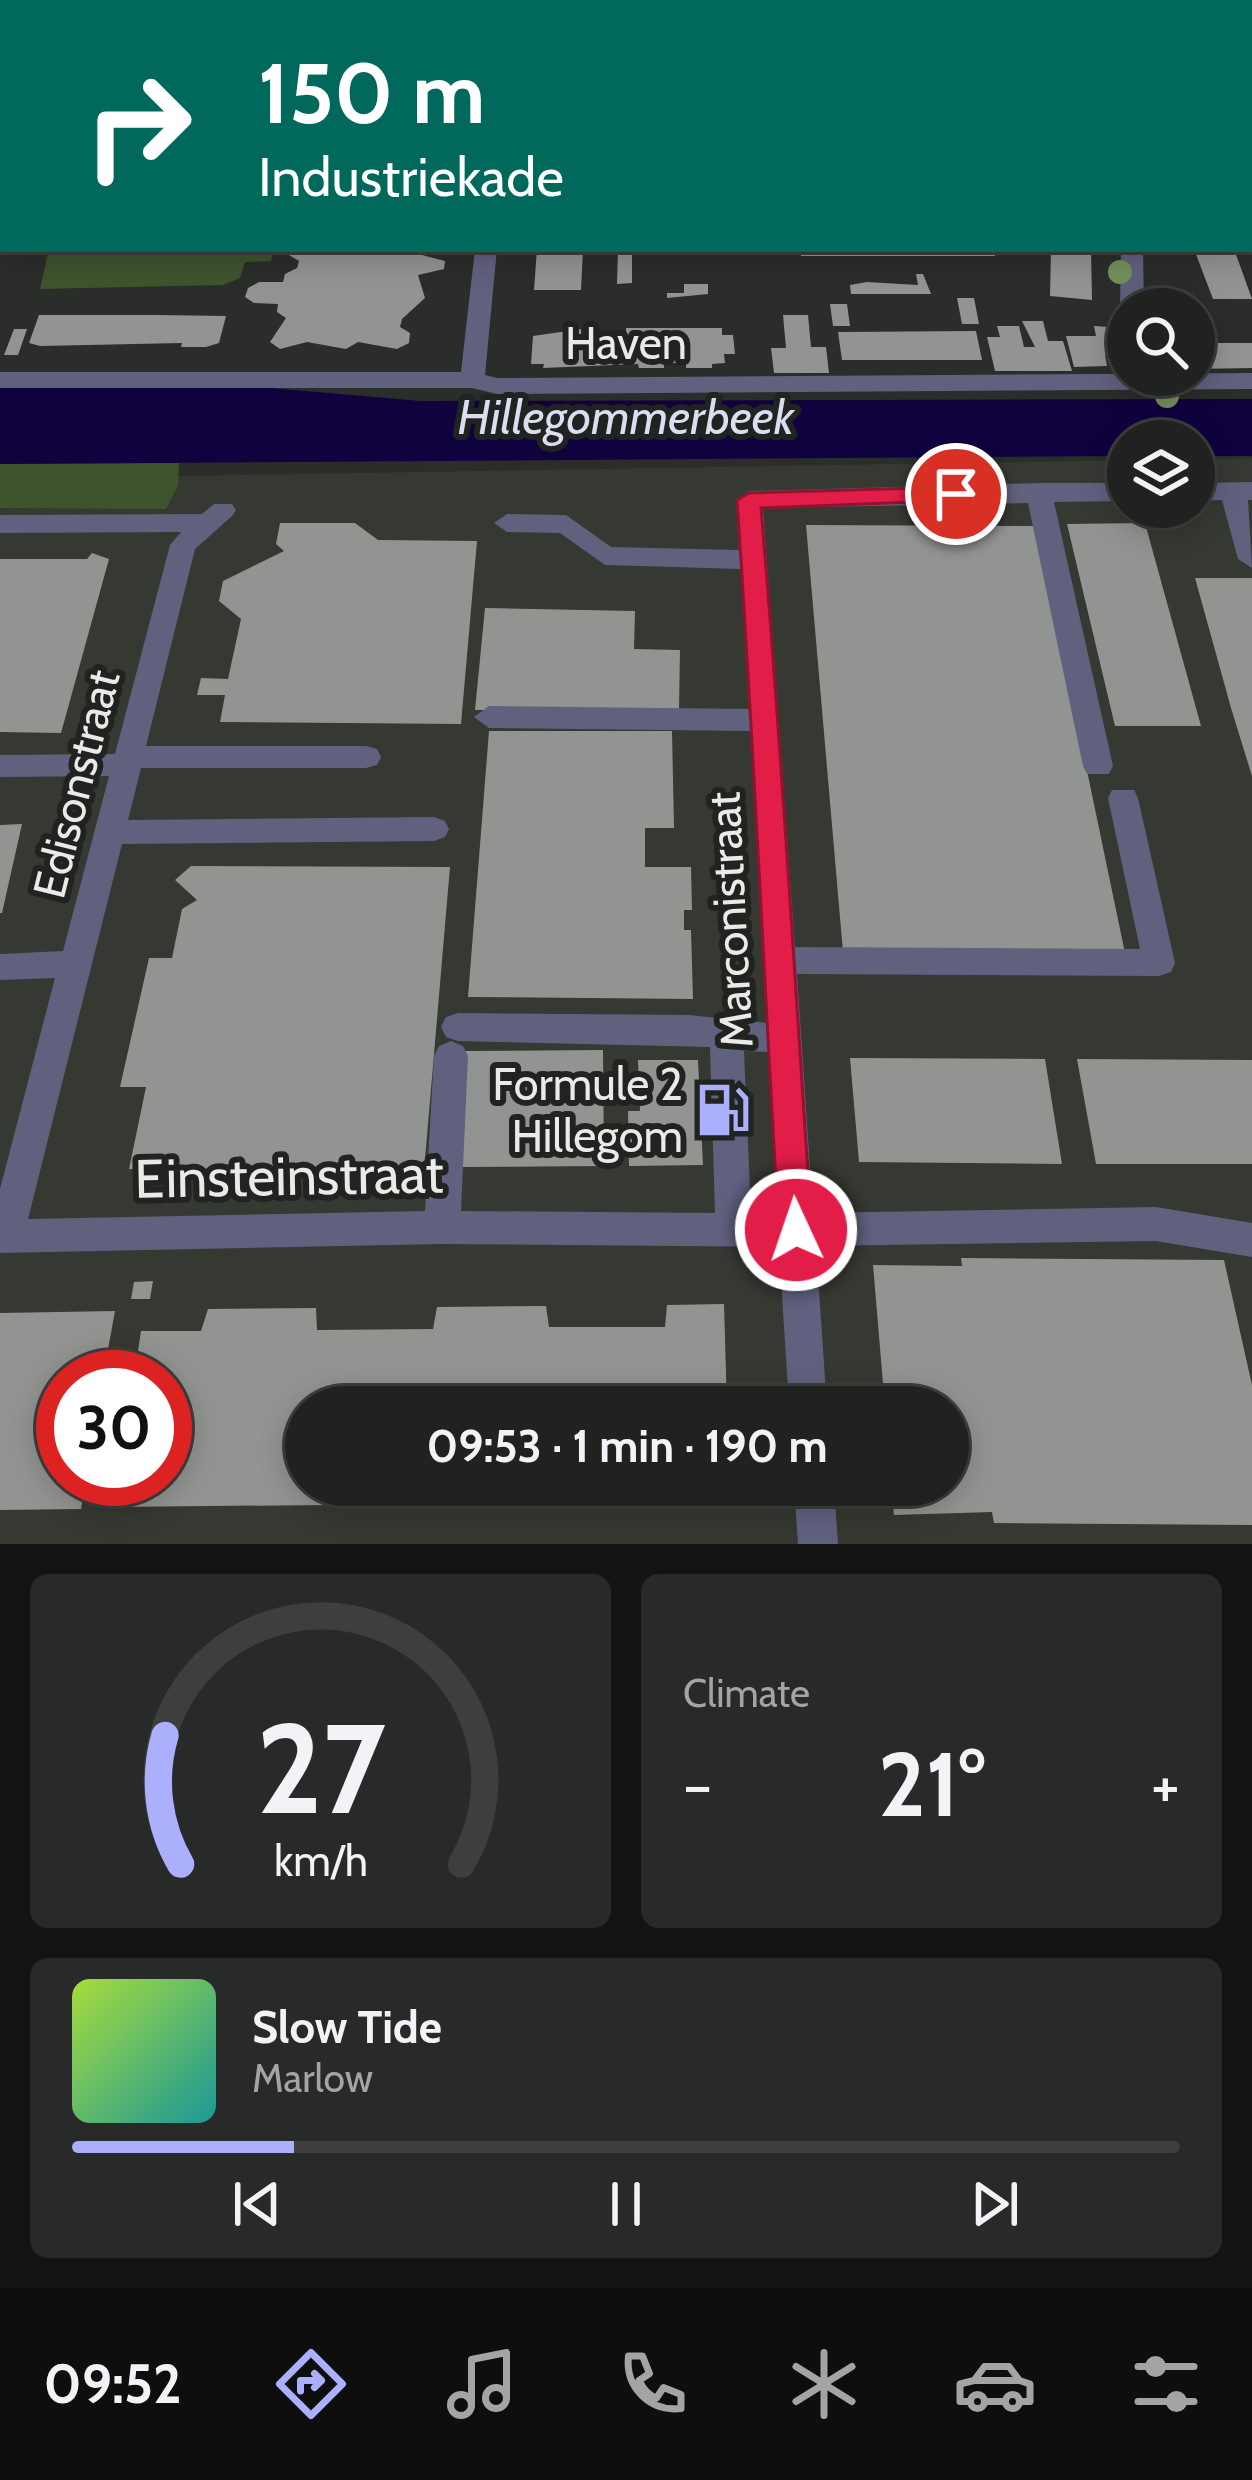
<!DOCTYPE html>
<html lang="en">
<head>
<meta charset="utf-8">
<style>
  body { margin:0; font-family:Cabin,sans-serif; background:#282a29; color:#f1f3f6; height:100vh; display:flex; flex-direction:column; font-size:45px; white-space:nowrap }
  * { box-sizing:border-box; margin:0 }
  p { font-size:39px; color:#a2a4a5 }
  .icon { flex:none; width:66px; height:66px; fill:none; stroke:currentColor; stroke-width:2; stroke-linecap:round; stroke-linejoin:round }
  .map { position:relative; height:1544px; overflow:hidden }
  .side { display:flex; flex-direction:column; gap:30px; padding:30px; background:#121312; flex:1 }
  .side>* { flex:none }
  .banner { position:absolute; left:0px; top:0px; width:1254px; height:252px; box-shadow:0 6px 30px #0003,0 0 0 3px #3d3f3e; background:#00695c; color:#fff; overflow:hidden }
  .fabs { position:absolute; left:1107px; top:288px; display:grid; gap:24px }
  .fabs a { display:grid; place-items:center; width:108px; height:108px; border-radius:50%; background:#202220; box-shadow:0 6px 30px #0003,0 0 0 3px #3d3f3e; font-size:60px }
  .speed { position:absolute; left:36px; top:1350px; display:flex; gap:24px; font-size:60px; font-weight:700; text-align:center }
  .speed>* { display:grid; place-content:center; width:156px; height:156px; border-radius:50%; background:#202220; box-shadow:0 6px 30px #0003,0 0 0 3px #3d3f3e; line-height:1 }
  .speed .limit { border:18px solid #d22; background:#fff; color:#111 }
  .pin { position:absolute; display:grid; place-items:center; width:102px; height:102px; color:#fff; margin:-51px; border:6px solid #fff; border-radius:50%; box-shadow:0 3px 12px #0007 }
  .me { position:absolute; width:132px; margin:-66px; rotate:357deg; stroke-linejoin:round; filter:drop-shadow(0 0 9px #0008) }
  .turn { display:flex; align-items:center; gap:42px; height:252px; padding:0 60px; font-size:54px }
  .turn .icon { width:156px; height:156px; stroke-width:2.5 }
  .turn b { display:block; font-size:84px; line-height:102px }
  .big { font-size:90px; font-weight:700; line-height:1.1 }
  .side .widget { flex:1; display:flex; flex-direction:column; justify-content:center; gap:18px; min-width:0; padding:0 42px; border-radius:18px; background:#282a29 }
  .side .dial { align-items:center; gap:0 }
  .dial svg { height:312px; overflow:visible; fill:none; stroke:#3d3f3e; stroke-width:7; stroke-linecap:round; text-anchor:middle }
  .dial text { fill:#f1f3f6; stroke:none }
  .song { display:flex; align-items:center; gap:36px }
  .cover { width:144px; height:144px; border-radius:18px; background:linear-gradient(135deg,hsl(80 70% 55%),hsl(180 70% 35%)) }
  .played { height:12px; border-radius:6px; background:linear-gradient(90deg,#acaffb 20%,#3d3f3e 20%) }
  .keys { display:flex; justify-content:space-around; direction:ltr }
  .heat { display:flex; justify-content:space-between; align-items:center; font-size:66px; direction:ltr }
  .side .tiles { flex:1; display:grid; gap:30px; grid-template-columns:1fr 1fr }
  .widget:last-child { grid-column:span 2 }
  .trip { position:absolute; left:285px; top:1386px; width:684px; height:120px; border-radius:60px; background:#202220; box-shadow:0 6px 30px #0003,0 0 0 3px #3d3f3e; font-weight:700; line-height:120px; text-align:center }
  .menu { display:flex; height:192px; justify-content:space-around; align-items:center; background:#0d0e0d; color:#a2a4a5 }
  .menu .icon { width:84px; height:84px }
  .menu .selected { color:#acaffb }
  .menu b { font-size:54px; color:#f1f3f6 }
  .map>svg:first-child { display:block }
  .built { fill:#353931; fill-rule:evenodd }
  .green { fill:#3f532d }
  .water { fill:#10023f }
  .building { fill:#929491 }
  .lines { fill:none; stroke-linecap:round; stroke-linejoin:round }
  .path { stroke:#868885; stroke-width:6; stroke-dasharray:4.5 4.5; stroke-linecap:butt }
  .minor { fill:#5f617f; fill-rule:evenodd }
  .tree { fill:#74905a }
  .route { fill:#e11d48; stroke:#92132f; stroke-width:3 }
  .labels { text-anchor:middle; stroke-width:12; stroke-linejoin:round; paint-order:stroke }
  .street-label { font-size:45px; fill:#eaebe9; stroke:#212320 }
  .poi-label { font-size:45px; fill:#eaebe9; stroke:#212320; text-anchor:end }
  .water-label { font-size:48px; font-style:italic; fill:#dbddf1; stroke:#212320 }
  .near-street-label { font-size:54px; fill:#eaebe9; stroke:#212320 }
</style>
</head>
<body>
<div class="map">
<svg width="1252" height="1544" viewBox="0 0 1252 1544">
  <rect width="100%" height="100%" fill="#2b2d2a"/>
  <!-- built -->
  <path class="built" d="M 1252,458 L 1252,1544 L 0,1544 L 0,479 L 1128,460 L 1128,507 L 1194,507 L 1194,459 ZM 63,1377 L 165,1377 L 165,1479 L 63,1479 ZM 306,1407 L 948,1407 L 948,1485 L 306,1485 Z"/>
  <!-- green -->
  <path class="green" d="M 49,249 L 273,249 L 271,261 L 245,262 L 240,278 L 223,285 L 40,289 Z
    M 179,463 L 178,485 L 166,509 L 0,508 L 0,464 Z"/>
  <!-- water -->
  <path class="water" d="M 249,386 L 420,401 L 1252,399 L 1252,456 L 1194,456 L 1194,441 L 1128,441 L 1128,456 L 0,464 L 0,388 Z"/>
  <!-- building -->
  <path class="building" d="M 291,249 L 422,249 L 422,255 L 445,261 L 444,269 L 418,275 L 425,298 L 402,319 L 400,327 L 410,333 L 409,343 L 397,349 L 358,342 L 346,349 L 307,342 L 280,349 L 270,342 L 286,318 L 277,312 L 278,304 L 254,303 L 245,297 L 248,288 L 259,282 L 283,282 L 285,274 L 297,268 L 299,261 L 289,255 Z
    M 537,249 L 583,249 L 581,290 L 534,290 Z
    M 618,249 L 632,249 L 632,283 L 617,284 Z
    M 639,249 L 778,249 L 779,255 L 639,255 Z
    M 800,249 L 994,249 L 995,256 L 801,256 Z
    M 1051,249 L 1091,249 L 1092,300 L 1050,296 Z
    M 1194,249 L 1234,249 L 1252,299 L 1213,299 Z
    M 916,274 L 923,274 L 931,294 L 851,294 L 850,285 L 867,282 L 918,285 Z
    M 684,284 L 708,284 L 708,294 L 667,298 L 667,293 L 684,293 Z
    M 957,298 L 974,298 L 979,324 L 962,324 Z
    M 830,304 L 847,304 L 850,326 L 833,326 Z
    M 39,315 L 156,315 L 226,316 L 219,343 L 206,347 L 181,347 L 182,343 L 40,346 L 29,343 Z
    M 783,315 L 808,315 L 811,347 L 826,347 L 829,373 L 774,373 L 771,348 L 786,348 Z
    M 1022,321 L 1043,321 L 1048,341 L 1063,341 L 1072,371 L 995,371 L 987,337 L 1000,337 L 997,326 L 1019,326 L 1024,347 L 1035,347 Z
    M 1094,326 L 1110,327 L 1119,355 L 1105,355 L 1107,366 L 1074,367 L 1066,336 L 1096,336 Z
    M 626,328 L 722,328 L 722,335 L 733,335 L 735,354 L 724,354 L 725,363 L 712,364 L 712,368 L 686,368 L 686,363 L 664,363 L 664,368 L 639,368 L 638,364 L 543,368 L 544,364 L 531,364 L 533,336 L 581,329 L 581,336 L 626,336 Z
    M 14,329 L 27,329 L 18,355 L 4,355 Z
    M 976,331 L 982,360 L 842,360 L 838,332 Z
    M 1194,343 L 1252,343 L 1252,368 L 1194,369 Z
    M 280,523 L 355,523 L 378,540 L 477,541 L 461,724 L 220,722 L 225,695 L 197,695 L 201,678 L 228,679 L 241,619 L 219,601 L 223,581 L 284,551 L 276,544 Z
    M 1145,523 L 1201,726 L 1115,726 L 1067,524 Z
    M 806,525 L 1036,526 L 1125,953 L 843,952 Z
    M 92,553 L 109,559 L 61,733 L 0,732 L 0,559 L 87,559 Z
    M 1195,578 L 1252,578 L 1252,776 L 1231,708 Z
    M 485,608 L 635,611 L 634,649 L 680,650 L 679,710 L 475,710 Z
    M 489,731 L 672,731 L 674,828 L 645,828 L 645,867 L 691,867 L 692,910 L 684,910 L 684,930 L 691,930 L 693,999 L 468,997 Z
    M 22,824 L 2,913 L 0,913 L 0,825 Z
    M 191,866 L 450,867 L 424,1171 L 129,1169 L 146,1087 L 120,1087 L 149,958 L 172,958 L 182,909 L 197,900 L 175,880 Z
    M 603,1050 L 604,1166 L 459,1167 L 465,1051 Z
    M 850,1058 L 1045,1059 L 1062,1164 L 859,1162 Z
    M 1077,1059 L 1252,1060 L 1252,1164 L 1096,1164 Z
    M 638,1060 L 698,1060 L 703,1165 L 629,1166 L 628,1111 L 640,1111 Z
    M 961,1258 L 1224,1260 L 1252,1385 L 1252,1525 L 994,1523 L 992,1512 L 894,1515 L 891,1485 L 948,1485 L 948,1407 L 885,1407 L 873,1265 L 962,1266 Z
    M 153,1281 L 150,1299 L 131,1299 L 134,1282 Z
    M 724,1304 L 727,1407 L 306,1407 L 306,1485 L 731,1485 L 732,1501 L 112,1507 L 116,1479 L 165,1479 L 165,1377 L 134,1377 L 141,1331 L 201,1331 L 208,1309 L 316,1308 L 317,1330 L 433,1329 L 437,1307 L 546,1306 L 549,1327 L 665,1327 L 667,1305 Z
    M 115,1311 L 103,1377 L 63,1377 L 63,1479 L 86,1479 L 81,1509 L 0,1510 L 0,1313 Z"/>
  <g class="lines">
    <!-- path -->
    <path class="path" d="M 324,0 L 419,1"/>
    <!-- minor -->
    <path class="minor" d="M 132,0 L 152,0 L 131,3 Z
      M 585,0 L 605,0 L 583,3 Z
      M 940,0 L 960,0 L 960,3 L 940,3 Z
      M 1090,0 L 1110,0 L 1112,3 L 1092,3 Z
      M 1251,56 L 1252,56 L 1252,68 L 1251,68 Z
      M 0,129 L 3,129 L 3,141 L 0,141 Z
      M 1251,183 L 1252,183 L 1252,197 L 1251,197 Z
      M 475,249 L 497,249 L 485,375 L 497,378 L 1252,373 L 1252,389 L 497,394 L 472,388 L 0,388 L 0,372 L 461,372 Z
      M 1121,249 L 1143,249 L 1144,309 L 1128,309 L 1128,315 L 1120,309 Z
      M 1252,482 L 1252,500 L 1248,500 L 1252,568 L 1238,559 L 1222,500 L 1194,501 L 1194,483 Z
      M 1039,483 L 1128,483 L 1128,501 L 1054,502 L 1113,766 L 1109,774 L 1087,774 L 1083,766 L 1028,503 L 763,508 L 795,947 L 1140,949 L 1108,798 L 1112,790 L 1134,790 L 1138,798 L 1175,963 L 1171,972 L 1159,976 L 797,974 L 813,1213 L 1156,1207 L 1252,1223 L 1252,1257 L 1156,1241 L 816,1246 L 827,1407 L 789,1407 L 779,1247 L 442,1244 L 0,1253 L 0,1189 L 55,978 L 0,980 L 0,954 L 63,951 L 109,776 L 0,777 L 0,755 L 115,754 L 170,545 L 181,532 L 0,533 L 0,515 L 202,514 L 214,504 L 232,504 L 236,510 L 232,516 L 195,549 L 146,746 L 366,746 L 377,749 L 381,757 L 377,765 L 366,768 L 141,768 L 128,820 L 434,817 L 445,821 L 449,829 L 445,837 L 434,841 L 122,844 L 28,1219 L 425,1211 L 434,1056 L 439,1046 L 451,1041 L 463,1046 L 468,1056 L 461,1211 L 715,1213 L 710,1047 L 458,1041 L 446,1037 L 441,1027 L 446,1017 L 458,1013 L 689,1015 L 767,1023 L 751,731 L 489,728 L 474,717 L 489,706 L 750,709 L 741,569 L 605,565 L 560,533 L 507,532 L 494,523 L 507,514 L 566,515 L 611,547 L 739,550 L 736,500 L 749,491 ZM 744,1051 L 769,1052 L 777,1213 L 751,1213 Z
      M 794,1485 L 834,1485 L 838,1544 L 798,1544 Z"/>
  </g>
  <!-- trees -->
  <g class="tree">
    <circle cx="1120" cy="272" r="12"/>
    <circle cx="1167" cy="396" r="12"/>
  </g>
  <!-- route -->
  <path class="route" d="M 956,487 L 968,494 L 964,500 L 761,508 C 782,749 795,989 812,1230 L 807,1241 L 796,1245 L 784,1241 L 779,1230 C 764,987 754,744 737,500 L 749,493 Z"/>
  <!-- icons -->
  <defs>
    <symbol id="fuel-bare" viewBox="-9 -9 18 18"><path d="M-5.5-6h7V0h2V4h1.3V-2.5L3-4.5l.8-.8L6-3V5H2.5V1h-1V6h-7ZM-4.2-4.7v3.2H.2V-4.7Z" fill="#acaffb" stroke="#212320" stroke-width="2.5" paint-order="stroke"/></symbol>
  </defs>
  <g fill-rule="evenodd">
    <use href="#fuel-bare" x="685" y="1072" width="76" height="76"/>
  </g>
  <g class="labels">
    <!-- street labels -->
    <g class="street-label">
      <text x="626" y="359">Haven</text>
      <text transform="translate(76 784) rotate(-76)" y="16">Edisonstraat</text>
      <text transform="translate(730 920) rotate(-93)" y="16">Marconistraat</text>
    </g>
    <!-- poi labels -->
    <g class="poi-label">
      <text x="683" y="1100">Formule 2<tspan x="683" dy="52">Hillegom</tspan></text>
    </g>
    <!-- water labels -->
    <g class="water-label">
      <text x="626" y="434">Hillegommerbeek</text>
    </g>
    <!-- near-street labels -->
    <g class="near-street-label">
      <text transform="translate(289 1176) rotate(-1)" y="19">Einsteinstraat</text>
    </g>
  </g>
</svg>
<div class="fabs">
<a><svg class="icon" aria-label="search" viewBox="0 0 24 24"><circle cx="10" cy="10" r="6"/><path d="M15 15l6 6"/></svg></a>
<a><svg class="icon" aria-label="layers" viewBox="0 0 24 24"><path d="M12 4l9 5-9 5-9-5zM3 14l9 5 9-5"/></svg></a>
</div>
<div class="speed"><div class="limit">30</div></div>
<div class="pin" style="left:956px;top:494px;background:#d93025"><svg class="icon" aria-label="arrive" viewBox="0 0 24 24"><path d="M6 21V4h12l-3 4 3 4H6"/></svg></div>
<svg class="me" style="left:796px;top:1230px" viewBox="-20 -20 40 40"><circle r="17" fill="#e11d48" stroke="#fff" stroke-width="3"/><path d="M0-11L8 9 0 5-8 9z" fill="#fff"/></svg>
<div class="trip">09:53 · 1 min · 190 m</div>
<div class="banner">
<div class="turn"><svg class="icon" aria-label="right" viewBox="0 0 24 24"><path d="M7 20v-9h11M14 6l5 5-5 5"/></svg><div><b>150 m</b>Industriekade</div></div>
</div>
</div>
<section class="side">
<div class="tiles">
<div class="widget dial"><svg viewBox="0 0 100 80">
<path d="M14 69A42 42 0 1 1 86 69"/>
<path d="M14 69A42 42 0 0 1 10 36" stroke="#acaffb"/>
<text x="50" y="56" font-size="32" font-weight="700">27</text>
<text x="50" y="72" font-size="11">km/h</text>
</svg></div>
<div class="widget"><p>Climate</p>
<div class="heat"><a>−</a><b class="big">21°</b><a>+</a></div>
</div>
<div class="widget">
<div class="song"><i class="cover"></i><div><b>Slow Tide</b><p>Marlow</p></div></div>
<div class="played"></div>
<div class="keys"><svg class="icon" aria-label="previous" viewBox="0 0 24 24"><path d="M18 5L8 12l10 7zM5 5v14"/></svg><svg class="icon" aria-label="pause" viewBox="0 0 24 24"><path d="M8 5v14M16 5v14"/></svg><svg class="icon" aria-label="next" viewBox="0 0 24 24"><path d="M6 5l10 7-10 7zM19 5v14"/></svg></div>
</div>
</div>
</section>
<nav class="menu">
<b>09:52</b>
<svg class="icon selected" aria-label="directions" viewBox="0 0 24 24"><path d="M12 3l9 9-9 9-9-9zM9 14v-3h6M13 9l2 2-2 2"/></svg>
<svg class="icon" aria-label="music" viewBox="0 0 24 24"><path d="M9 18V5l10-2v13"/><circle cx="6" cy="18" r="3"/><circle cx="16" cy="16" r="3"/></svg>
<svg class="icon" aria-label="phone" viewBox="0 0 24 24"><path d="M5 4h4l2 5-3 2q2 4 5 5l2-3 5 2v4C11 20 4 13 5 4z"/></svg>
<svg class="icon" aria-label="climate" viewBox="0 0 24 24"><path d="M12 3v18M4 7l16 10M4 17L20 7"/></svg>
<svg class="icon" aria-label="car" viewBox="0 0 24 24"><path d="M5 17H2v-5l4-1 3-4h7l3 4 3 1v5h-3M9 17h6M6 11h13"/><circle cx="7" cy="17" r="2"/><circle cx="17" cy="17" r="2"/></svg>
<svg class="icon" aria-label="filters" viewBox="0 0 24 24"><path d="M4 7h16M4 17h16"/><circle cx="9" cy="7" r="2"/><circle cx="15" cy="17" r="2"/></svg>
</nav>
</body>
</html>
